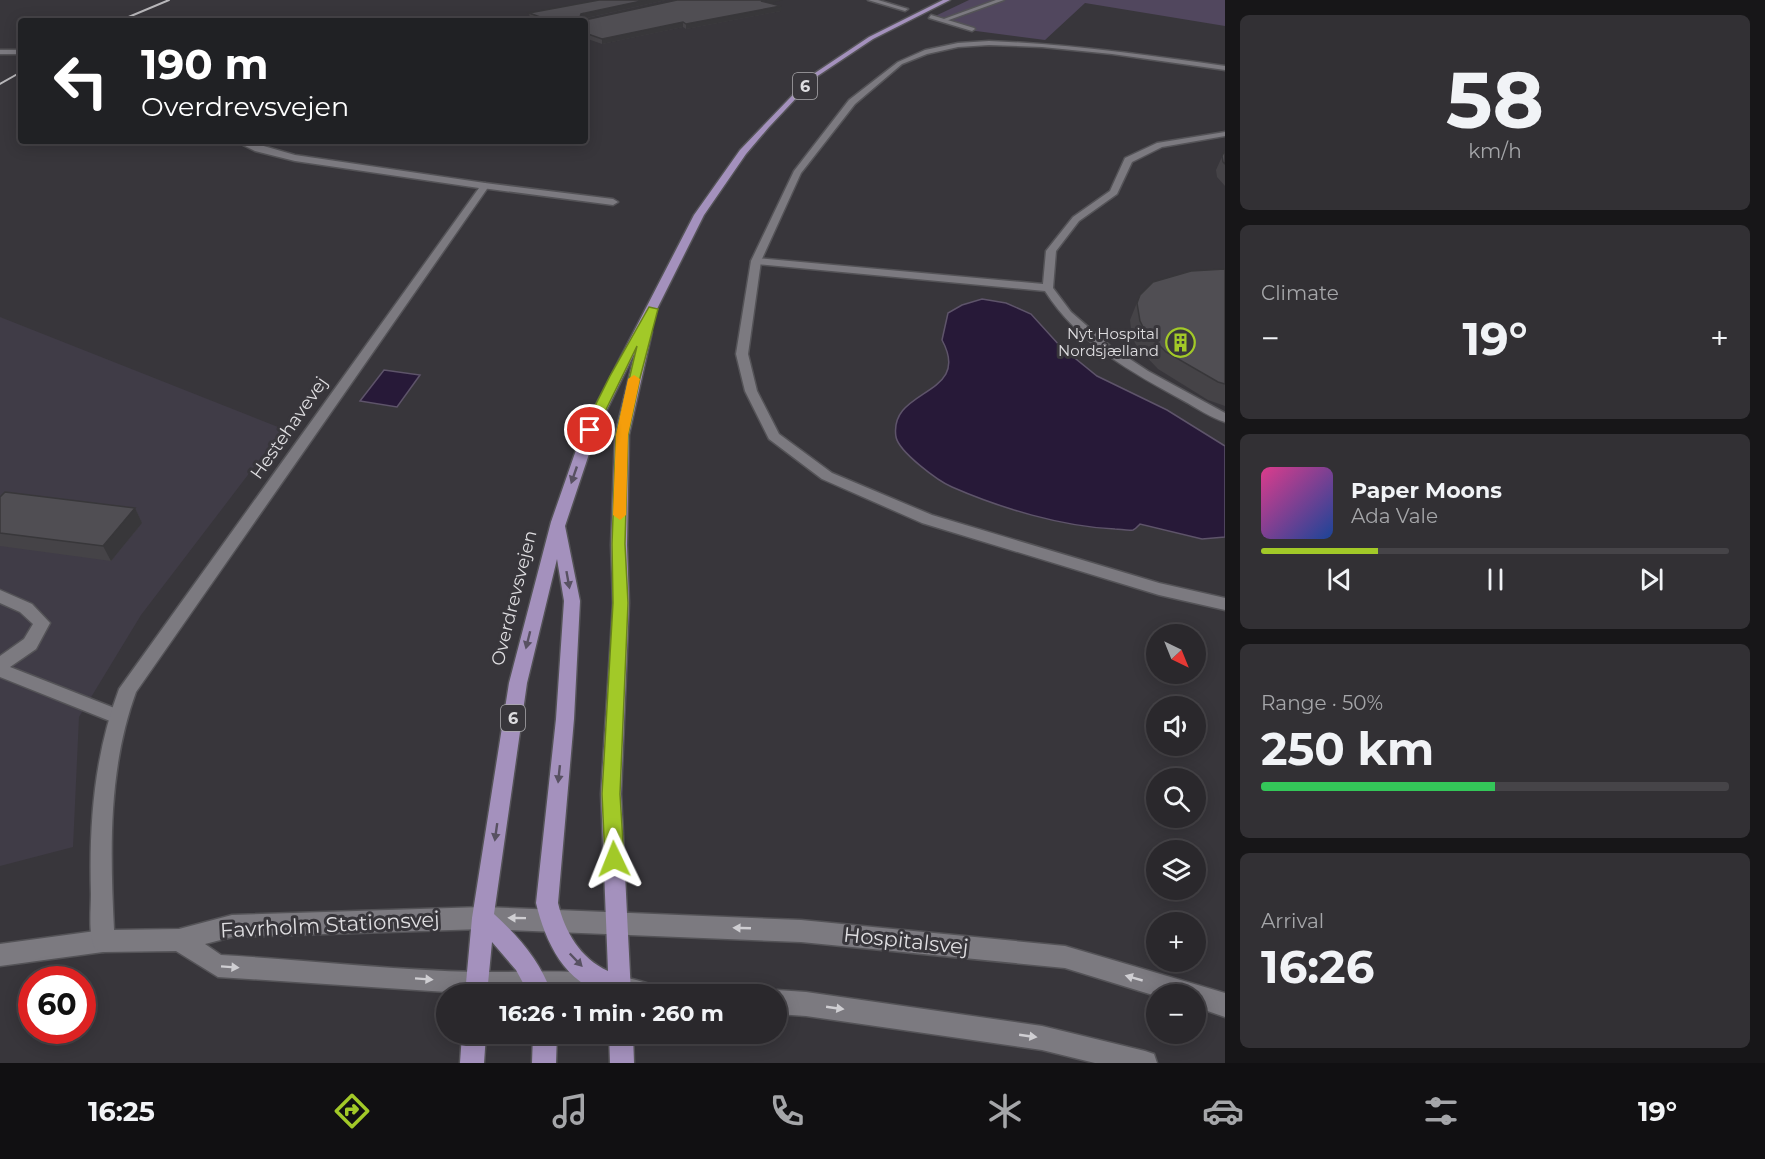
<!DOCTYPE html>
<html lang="en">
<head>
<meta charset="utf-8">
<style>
  body { margin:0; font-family:Montserrat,sans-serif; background:#323034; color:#f1f3f6; height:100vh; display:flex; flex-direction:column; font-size:22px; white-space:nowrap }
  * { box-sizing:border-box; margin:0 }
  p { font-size:20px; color:#a5a6a9 }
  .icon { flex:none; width:33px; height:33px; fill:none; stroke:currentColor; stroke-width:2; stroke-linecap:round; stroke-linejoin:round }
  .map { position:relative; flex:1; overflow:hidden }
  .panel { display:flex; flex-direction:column; gap:15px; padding:15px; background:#171618; width:540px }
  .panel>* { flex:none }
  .top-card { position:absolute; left:18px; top:18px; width:570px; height:126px; border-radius:6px; box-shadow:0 3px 15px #0003,0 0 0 2px #464448; background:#202124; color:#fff; overflow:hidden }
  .needle { width:39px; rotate:137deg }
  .buttons { position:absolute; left:1146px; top:624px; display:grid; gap:12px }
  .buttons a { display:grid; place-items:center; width:60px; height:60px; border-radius:50%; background:#2a282c; box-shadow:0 3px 15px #0003,0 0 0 2px #464448; font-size:30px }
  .speed { position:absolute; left:18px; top:966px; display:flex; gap:12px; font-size:30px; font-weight:700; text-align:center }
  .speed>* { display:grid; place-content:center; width:78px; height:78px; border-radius:50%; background:#2a282c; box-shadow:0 3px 15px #0003,0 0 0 2px #464448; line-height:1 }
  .speed .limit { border:9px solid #d22; background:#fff; color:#111 }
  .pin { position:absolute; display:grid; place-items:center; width:51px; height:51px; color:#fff; margin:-26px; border:3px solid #fff; border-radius:50%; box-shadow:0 2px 6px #0007 }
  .me { position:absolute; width:66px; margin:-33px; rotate:358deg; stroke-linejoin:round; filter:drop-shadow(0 0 4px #0008) }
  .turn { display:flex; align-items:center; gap:21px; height:126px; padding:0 24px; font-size:27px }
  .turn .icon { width:78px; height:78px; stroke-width:2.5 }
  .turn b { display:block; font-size:42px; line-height:51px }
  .big { font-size:45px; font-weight:700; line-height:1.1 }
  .panel .card { flex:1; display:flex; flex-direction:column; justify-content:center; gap:9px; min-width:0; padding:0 21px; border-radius:9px; background:#323034 }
  .panel .dial { align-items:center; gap:0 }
  .dial b { font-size:78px; line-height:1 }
  .song { display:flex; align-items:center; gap:18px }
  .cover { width:72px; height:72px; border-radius:9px; background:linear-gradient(135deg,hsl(330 70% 55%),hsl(220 70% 35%)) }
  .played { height:6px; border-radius:3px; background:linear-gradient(90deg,#a2c928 25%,#464448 25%) }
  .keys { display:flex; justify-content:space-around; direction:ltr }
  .heat { display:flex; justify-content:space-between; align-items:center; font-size:33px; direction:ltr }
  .charge { height:9px; border-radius:4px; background:linear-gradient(90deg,#34c759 50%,#464448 0) }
  .trip { position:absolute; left:436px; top:984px; width:351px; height:60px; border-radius:30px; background:#2a282c; box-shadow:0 3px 15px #0003,0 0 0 2px #464448; font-weight:700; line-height:60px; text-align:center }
  .menu { display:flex; height:96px; justify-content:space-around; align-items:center; background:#111012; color:#a5a6a9 }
  .menu .icon { width:42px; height:42px }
  .menu .on { color:#a2c928 }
  .menu b { font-size:27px; color:#f1f3f6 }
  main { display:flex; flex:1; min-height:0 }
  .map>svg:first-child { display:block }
  .built { fill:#403c47 }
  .green { fill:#51475e }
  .water { fill:#271938; stroke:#5e546a; stroke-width:1.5 }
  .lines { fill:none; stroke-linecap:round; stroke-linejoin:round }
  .lane-casing { stroke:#545357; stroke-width:3 }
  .street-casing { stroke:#545357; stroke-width:3 }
  .primary-casing { stroke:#545357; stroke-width:3 }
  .lane { fill:#7c7a80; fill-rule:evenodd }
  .street { fill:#7c7a80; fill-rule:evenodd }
  .primary { fill:#a491bd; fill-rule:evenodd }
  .rail { stroke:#b8b7ba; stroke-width:2 }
  .wall { fill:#454347 }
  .shaded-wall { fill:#38373a }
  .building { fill:#504e53; stroke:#38373a; stroke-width:1.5 }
  .oneway { fill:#585162 }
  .oneway2 { fill:#cfced2 }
  .route { fill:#a2c928; stroke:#69831a; stroke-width:1.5 }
  .slow { fill:#f59e0b }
  .labels { text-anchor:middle; stroke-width:6; stroke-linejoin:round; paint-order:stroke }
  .far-poi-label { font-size:15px; fill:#dedde0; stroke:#38363b; text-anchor:end }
  .shield { fill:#38363b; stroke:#acabae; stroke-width:1.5 }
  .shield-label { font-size:16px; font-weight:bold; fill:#dedde0 }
  .street-label { font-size:18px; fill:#dedde0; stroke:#38363b }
  .near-street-label { font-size:21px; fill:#dedde0; stroke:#38363b }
</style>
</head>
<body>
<main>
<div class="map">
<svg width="1225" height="1063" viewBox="0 0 1225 1063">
  <rect width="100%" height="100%" fill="#38363b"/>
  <!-- built -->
  <path class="built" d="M 0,317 L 283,429 L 141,615 L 79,717 L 73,847 L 0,866 Z"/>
  <!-- green -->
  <path class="green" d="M 969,0 L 1225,0 L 1225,26 L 1085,3 L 1045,40 L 976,31 L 929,19 Z"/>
  <!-- water -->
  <path class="water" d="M 982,299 L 1006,303 L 1031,314 L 1060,346 L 1097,376 L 1167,410 L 1225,446 L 1225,537 L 1202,539 L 1140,524 C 1138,526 1136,529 1133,530 C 1128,531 1120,529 1115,529 C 1063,527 1000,508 952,487 C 938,481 899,452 896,437 C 888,387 973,397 942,340 L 948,313 L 962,305 Z
    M 384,370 L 420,375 L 397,407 L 360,401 Z"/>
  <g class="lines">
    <defs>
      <path id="lane" d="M 931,15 L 974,28 L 975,29 L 972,31 L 929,18 Z
        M 1225,132 L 1225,136 L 1162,147 L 1132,162 L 1117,194 L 1079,221 L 1056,251 L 1053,288 L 1071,312 L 1110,346 L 1148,371 L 1225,413 L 1225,422 C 1211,418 1197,408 1184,401 C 1131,372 1078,343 1045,291 L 756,264 L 751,261 L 756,258 L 1043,284 L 1046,251 L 1073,217 L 1110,191 L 1125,158 L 1157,143 Z
        M 485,183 L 613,199 L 618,202 L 613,205 L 482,188 L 481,186 Z
        M 0,590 L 32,604 L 50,623 L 36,649 L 10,667 L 122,711 L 125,716 L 122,721 L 116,724 L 110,721 L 0,677 L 0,656 L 24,639 L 33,624 L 20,612 L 0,603 Z
        M 103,930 L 111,933 L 114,941 L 111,949 L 103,952 L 0,966 L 0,944 Z"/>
      <path id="street" d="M 868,0 L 878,0 L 908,9 L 905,11 Z
        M 996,0 L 1004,0 L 946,21 L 941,20 Z
        M 989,41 C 1068,44 1146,55 1225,66 L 1225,70 L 1112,54 L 1042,47 L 989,45 L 958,47 L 927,54 L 902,64 L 855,104 L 801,173 L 761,261 L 748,354 L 757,391 L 779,434 L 832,473 L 932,515 L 1159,583 L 1225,598 L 1225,610 L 1159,595 L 922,523 L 822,479 L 769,439 L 745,391 L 736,354 L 751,261 L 794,171 L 849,100 L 898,62 L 925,50 L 958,43 Z
        M 0,50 L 21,50 L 21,54 L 0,54 Z
        M 235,141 L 246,141 L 295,155 L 485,183 L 489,186 L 136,692 C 108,769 110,849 114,930 L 179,929 L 232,915 L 483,907 L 801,920 L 1065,946 L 1225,993 L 1225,1017 L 1196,1007 L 1196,994 L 1156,996 L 1065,968 L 801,942 L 483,929 L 232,937 L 205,944 L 221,955 C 306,960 392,970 477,972 C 530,973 606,966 654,986 L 657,994 L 477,994 L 218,977 L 176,951 L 103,952 L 95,949 C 88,933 91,911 91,894 C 89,823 94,756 119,689 L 479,188 L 295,161 L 255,151 Z
        M 777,990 L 806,992 L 1042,1026 L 1145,1051 L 1154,1054 L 1157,1063 L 1095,1063 L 1042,1050 L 806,1016 L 777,1014 L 777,994 L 768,994 Z"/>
      <path id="primary" d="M 943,0 L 950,0 L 873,39 L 816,77 L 769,127 L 746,154 L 704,215 L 647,329 L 652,332 L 629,435 L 627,545 L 629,603 L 621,794 L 631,994 C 624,994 615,996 608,994 C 565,985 545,941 536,903 L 556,719 L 564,601 L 557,559 L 527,683 L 494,914 C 520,938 540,961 552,994 L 529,994 L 516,970 L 492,942 L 487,994 L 465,994 L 472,918 L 509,683 L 551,522 L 583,430 L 694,215 L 740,150 L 812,75 L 869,37 ZM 635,352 L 615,435 L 611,545 L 613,603 L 601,794 L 608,971 C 580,958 565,932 558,903 L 574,719 L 580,601 L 565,526 L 597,430 Z
        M 462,1034 L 486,1034 L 484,1063 L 460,1063 Z
        M 533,1034 L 557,1034 L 556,1063 L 532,1063 Z
        M 609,1034 L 633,1034 L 634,1063 L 610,1063 Z"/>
    </defs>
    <!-- lane casing -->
    <use href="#lane" class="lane-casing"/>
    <!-- street casing -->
    <use href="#street" class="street-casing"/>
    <!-- primary casing -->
    <use href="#primary" class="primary-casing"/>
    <!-- lane -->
    <use href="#lane" class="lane"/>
    <!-- street -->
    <use href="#street" class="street"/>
    <!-- primary -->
    <use href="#primary" class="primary"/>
    <!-- rail -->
    <path class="rail" d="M 119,21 L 169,0
      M 0,84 L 21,72"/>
  </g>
  <!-- wall -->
  <path class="wall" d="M 599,0 L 666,0 L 583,19 L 585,20 L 770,3 L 781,11 L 686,29 L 683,27 L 602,44 L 585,38 L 585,21 L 539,21 L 530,18 L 529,13 Z
    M 1225,150 L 1225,186 L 1217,177 L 1216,170 Z
    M 1225,269 L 1225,406 L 1208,400 L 1158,369 L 1138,348 L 1132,338 L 1130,320 L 1140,295 Z
    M 0,497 L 135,508 L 142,523 L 111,561 L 0,546 Z"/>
  <!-- shaded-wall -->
  <path class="shaded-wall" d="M 646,0 L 666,0 L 582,19 L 580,17 L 581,14 Z
    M 766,0 L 783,0 L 761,6 L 761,1 Z
    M 781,6 L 781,11 L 686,29 L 686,24 Z
    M 683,22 L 683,27 L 602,44 L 602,39 Z
    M 135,508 L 142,523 L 111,561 L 103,546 Z"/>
  <!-- building -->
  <path class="building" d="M 599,0 L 646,0 L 581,14 L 580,17 L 585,20 L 677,0 L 766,0 L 761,1 L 781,6 L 686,24 L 683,22 L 602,39 L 585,33 L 585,21 L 551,21 L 529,13 Z
    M 1225,150 L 1225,164 L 1223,162 L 1222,156 Z
    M 1225,269 L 1225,384 L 1218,382 L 1166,352 L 1145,331 L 1140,321 L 1137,303 L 1140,295 L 1153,282 L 1191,271 Z
    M 5,492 L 135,508 L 103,546 L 0,533 L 0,497 Z"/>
  <!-- one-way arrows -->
  <defs><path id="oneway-solid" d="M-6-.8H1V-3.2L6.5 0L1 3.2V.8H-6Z" transform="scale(1.5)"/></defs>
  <g class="oneway">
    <use href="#oneway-solid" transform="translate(574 475) rotate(109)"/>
    <use href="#oneway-solid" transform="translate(568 580) rotate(80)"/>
    <use href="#oneway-solid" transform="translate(528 640) rotate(104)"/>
    <use href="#oneway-solid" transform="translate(559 774) rotate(96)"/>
    <use href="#oneway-solid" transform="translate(496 832) rotate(98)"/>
    <use href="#oneway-solid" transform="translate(576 960) rotate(46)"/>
  </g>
  <g class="oneway2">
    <use href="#oneway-solid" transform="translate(517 918) rotate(-179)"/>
    <use href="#oneway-solid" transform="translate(742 928) rotate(-178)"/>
    <use href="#oneway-solid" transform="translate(230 967) rotate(4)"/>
    <use href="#oneway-solid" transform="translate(1134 978) rotate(-164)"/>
    <use href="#oneway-solid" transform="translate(424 979) rotate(4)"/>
    <use href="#oneway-solid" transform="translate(835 1008) rotate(8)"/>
    <use href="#oneway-solid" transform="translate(1028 1036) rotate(8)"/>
  </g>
  <!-- route -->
  <path class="route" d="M 649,307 L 658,309 L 640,378 L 628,435 L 625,544 L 628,603 L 620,794 L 624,859 L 621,865 L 614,868 L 608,865 L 605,859 L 602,794 L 613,603 L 612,544 L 616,435 L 637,346 L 596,430 L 590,434 L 583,430 L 610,376 Z"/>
  <!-- slow -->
  <path class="slow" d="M 634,375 L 640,379 L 628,435 L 626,515 L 620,520 L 613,515 L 616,435 L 628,379 Z"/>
  <!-- icons -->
  <defs>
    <symbol id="building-ring" viewBox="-11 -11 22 22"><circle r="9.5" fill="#38363b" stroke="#a2c928" stroke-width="1.5"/><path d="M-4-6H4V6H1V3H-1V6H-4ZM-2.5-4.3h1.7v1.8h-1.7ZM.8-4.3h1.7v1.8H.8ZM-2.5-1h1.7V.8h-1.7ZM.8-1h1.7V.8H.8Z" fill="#a2c928"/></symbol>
  </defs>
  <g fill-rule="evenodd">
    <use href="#building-ring" x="1164" y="326" width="33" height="33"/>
  </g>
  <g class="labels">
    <!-- far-poi labels -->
    <g class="far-poi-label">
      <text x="1159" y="339">Nyt Hospital<tspan x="1159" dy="17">Nordsjælland</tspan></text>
    </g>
    <!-- shield labels -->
    <g class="shield">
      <rect x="793" y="73" width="24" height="26" rx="4.5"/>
      <rect x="501" y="705" width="24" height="26" rx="4.5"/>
    </g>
    <g class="shield-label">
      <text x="805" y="92">6</text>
      <text x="513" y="724">6</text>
    </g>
    <!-- street labels -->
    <g class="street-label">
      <text transform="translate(289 428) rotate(-55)" y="6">Hestehavevej</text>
      <text transform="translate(514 598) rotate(-76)" y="6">Overdrevsvejen</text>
    </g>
    <!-- near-street labels -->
    <g class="near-street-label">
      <text transform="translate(330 925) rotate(-3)" y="7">Favrholm Stationsvej</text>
      <text transform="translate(906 941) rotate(6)" y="7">Hospitalsvej</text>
    </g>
  </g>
</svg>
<div class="buttons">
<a><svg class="needle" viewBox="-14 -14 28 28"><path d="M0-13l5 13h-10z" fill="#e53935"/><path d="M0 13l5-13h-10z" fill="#a5a6a9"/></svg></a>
<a><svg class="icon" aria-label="sound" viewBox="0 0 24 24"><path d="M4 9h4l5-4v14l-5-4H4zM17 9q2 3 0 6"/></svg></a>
<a><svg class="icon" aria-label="search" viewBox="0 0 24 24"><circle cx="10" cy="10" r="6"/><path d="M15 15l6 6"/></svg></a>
<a><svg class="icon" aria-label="layers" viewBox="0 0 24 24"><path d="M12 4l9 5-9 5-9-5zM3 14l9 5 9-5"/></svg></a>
<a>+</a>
<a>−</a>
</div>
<div class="speed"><div class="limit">60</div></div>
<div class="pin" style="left:590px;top:430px;background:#d93025"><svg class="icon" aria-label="arrive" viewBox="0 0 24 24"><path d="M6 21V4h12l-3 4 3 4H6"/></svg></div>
<svg class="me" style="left:614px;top:859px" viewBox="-20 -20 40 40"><path d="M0-17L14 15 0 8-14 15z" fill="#a2c928" stroke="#fff" stroke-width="4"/></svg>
<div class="trip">16:26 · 1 min · 260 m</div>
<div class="top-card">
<div class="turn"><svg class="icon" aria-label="left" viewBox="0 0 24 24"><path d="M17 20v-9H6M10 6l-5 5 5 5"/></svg><div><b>190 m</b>Overdrevsvejen</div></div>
</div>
</div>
<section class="panel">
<div class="card dial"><b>58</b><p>km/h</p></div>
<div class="card"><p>Climate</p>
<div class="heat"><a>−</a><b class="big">19°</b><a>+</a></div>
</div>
<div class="card">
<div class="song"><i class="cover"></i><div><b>Paper Moons</b><p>Ada Vale</p></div></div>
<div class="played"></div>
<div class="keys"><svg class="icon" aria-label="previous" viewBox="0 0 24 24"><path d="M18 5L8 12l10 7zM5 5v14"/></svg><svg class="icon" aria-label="pause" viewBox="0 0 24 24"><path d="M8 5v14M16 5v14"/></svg><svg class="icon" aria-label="next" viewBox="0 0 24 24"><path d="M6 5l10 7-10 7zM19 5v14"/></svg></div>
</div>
<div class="card"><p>Range · 50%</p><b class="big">250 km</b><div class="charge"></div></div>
<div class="card"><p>Arrival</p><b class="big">16:26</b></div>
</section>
</main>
<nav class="menu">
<b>16:25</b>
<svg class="icon on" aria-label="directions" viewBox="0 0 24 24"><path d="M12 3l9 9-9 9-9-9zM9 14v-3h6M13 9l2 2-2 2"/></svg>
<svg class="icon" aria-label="music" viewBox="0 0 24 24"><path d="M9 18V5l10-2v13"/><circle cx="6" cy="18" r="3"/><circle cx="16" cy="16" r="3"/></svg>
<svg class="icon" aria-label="phone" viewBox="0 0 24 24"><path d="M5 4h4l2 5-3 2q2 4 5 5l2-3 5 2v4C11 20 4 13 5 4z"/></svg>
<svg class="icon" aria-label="climate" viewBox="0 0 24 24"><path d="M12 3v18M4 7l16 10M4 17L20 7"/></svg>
<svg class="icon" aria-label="car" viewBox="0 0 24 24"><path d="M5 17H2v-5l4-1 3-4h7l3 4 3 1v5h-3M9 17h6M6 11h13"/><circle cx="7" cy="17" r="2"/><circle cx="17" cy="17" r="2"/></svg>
<svg class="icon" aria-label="filters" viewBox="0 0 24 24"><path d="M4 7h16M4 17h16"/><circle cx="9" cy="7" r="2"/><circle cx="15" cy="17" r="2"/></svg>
<b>19°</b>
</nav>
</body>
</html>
